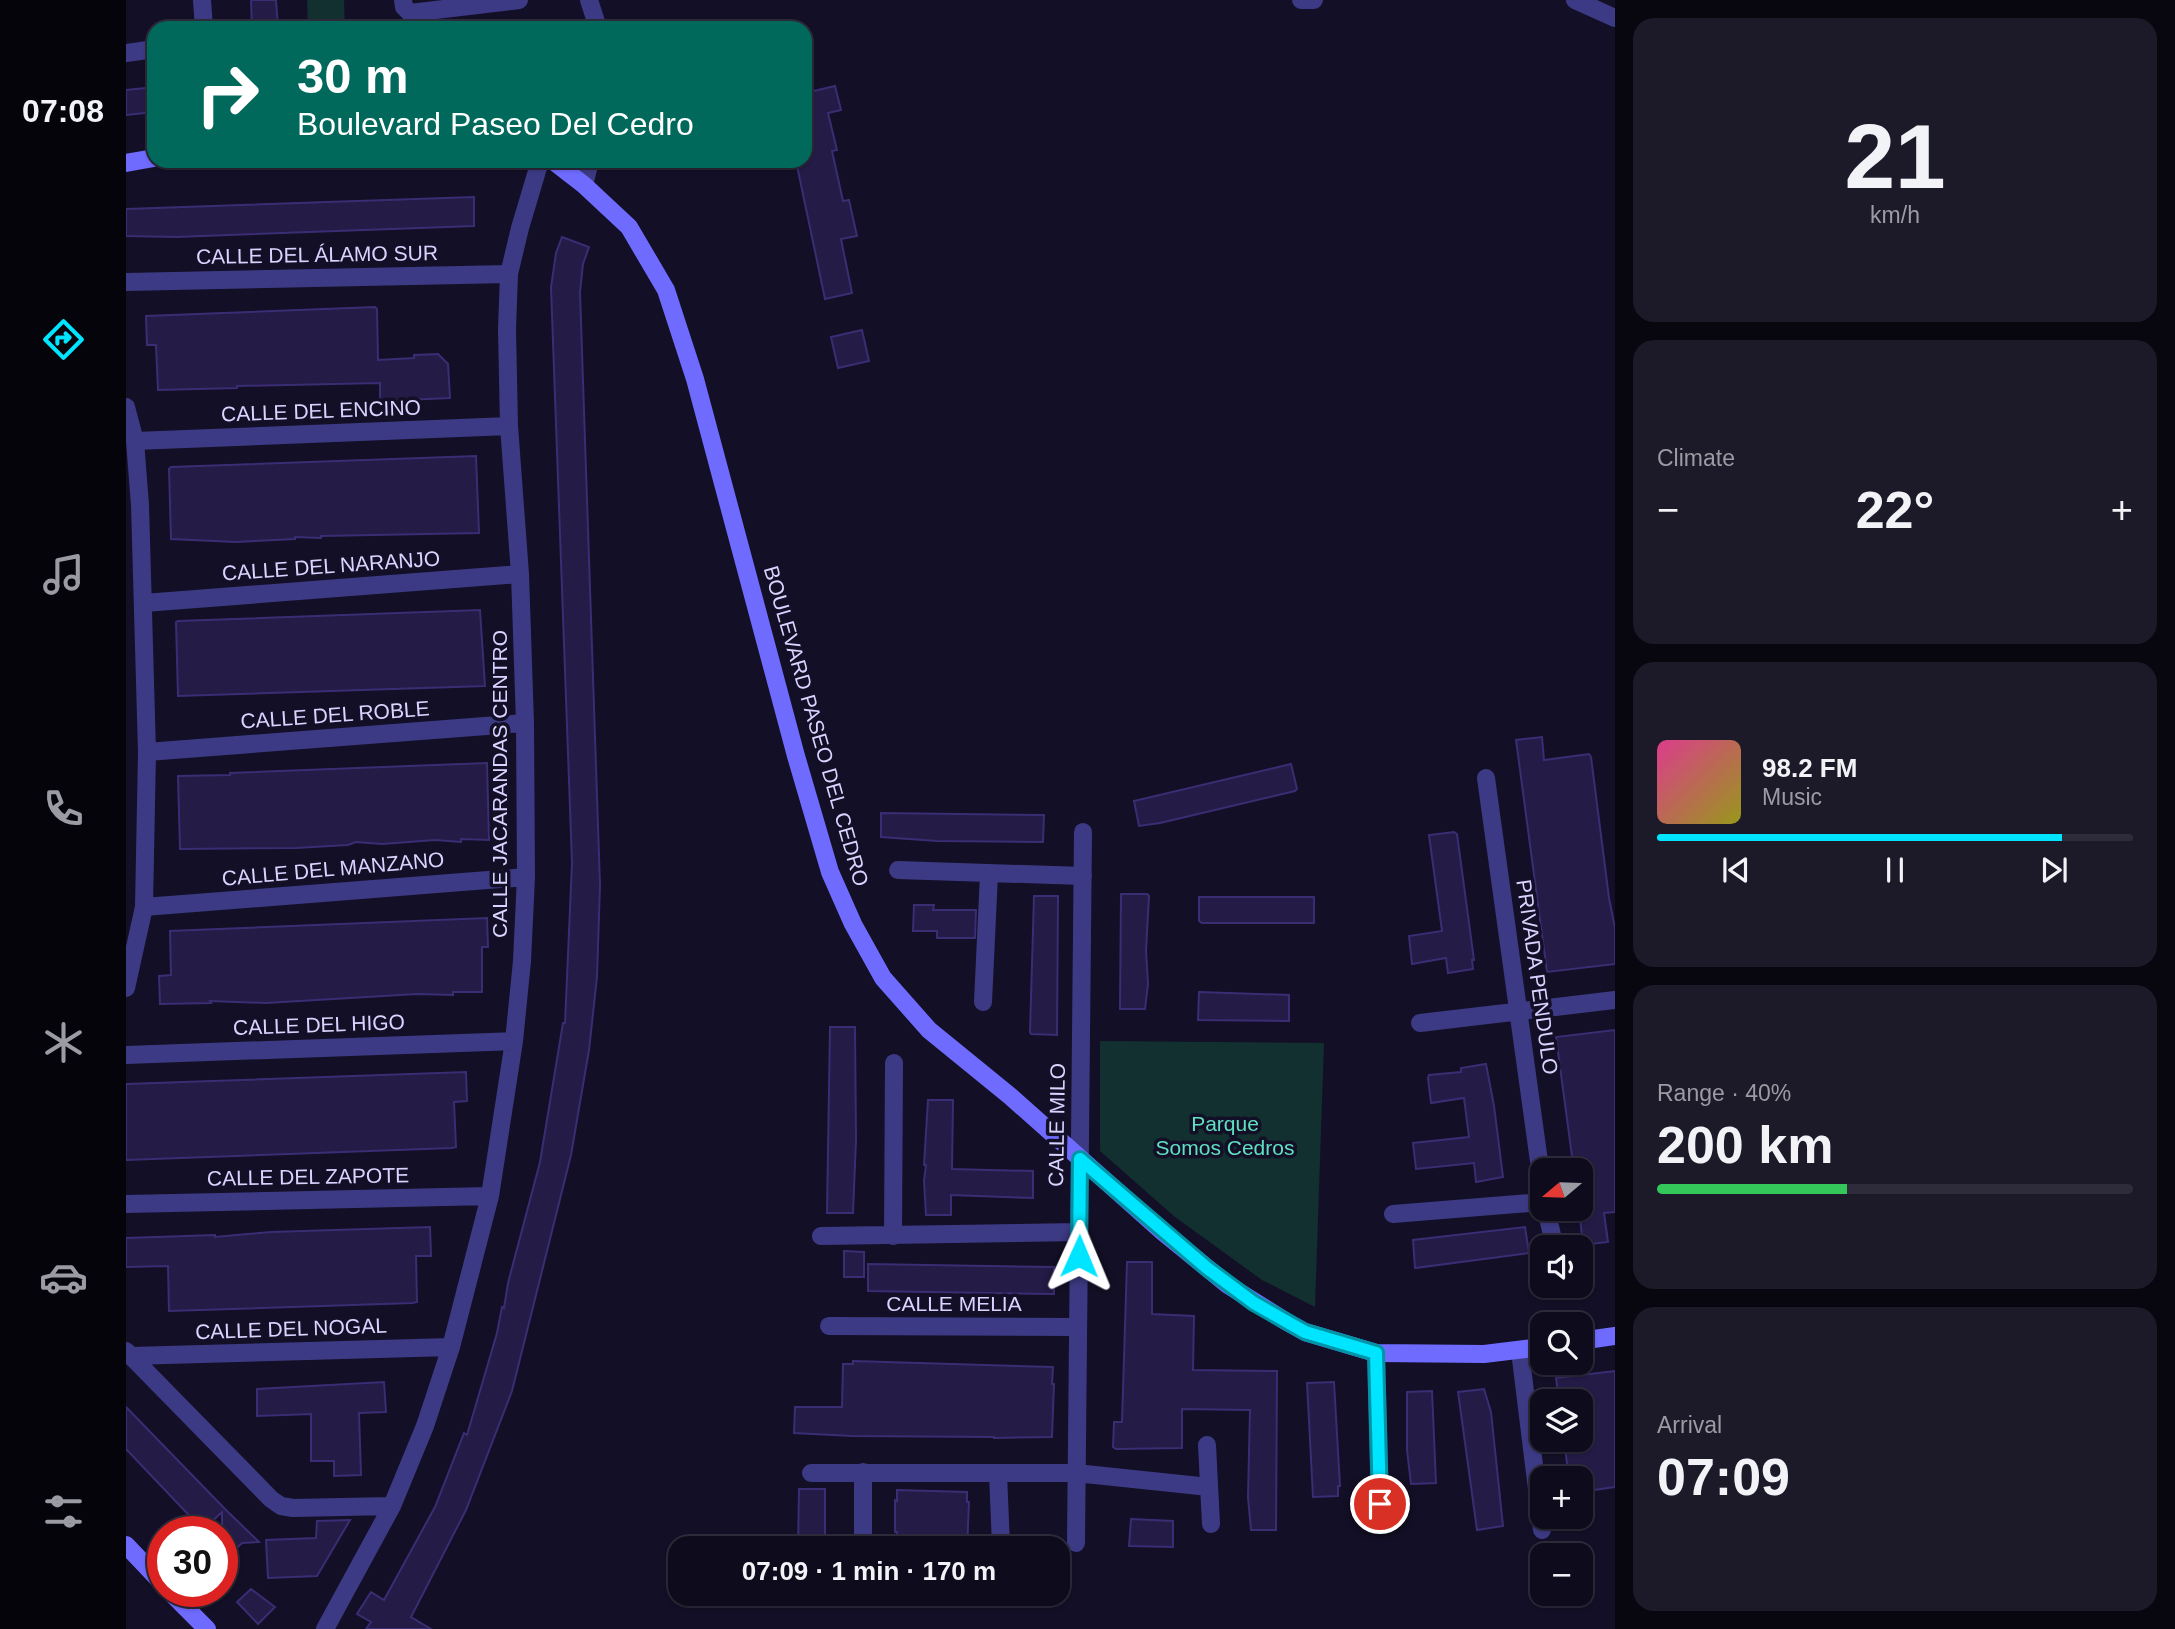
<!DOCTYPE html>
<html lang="en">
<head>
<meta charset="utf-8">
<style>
  body { margin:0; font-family:Helvetica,sans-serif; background:#1c1929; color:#f1f3f6; height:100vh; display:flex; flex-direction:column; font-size:26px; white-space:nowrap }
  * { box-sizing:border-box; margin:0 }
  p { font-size:23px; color:#9b9ba3 }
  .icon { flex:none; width:38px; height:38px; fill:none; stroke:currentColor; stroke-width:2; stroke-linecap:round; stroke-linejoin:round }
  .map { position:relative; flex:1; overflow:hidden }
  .details { display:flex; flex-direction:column; gap:18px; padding:18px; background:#08060f; width:560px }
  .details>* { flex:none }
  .hud { position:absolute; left:21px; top:21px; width:665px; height:147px; border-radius:21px; box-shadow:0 2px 5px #0004,0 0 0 2px #2e2b3b; background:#00695c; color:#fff; overflow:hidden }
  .needle { width:46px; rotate:251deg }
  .controls { position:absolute; left:1404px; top:1158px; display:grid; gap:14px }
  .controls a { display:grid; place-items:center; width:63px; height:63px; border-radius:14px; background:#0e0b1c; box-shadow:0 2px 5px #0004,0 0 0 2px #2e2b3b; font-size:35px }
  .speed { position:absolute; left:21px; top:1516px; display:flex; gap:14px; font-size:35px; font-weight:700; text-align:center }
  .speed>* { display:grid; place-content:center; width:91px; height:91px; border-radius:50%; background:#0e0b1c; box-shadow:0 2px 5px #0004,0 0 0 2px #2e2b3b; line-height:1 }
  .speed .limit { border:10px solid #d22; background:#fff; color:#111 }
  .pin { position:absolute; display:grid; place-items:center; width:60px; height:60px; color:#fff; margin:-30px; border:4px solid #fff; border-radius:50%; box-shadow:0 2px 7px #0007 }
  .me { position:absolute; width:77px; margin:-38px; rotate:1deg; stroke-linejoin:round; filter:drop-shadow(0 0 5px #0008) }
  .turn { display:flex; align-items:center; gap:24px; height:147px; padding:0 35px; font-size:32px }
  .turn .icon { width:91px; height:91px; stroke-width:2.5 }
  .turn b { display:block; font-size:49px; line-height:60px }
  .big { font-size:52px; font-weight:700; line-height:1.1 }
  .details .tile { flex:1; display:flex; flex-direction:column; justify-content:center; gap:10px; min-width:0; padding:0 24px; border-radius:21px; background:#1c1929 }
  .details .dial { align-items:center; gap:0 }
  .dial b { font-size:91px; line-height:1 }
  .song { display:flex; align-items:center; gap:21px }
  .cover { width:84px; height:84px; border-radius:10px; background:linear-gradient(135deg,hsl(330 70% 55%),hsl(60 70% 35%)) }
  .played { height:7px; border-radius:4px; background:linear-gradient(90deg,#00e5ff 85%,#2e2b3b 85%) }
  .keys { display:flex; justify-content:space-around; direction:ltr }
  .heat { display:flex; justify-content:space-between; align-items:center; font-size:38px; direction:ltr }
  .charge { height:10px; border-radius:5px; background:linear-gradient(90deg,#34c759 40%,#2e2b3b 0) }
  .trip { position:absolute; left:542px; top:1536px; width:402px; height:70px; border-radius:21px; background:#0e0b1c; box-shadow:0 2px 5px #0004,0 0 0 2px #2e2b3b; font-weight:700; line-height:70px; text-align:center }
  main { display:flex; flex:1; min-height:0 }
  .tab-bar { display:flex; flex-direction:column; width:126px; justify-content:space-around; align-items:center; background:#06040b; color:#9b9ba3 }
  .tab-bar .icon { width:49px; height:49px }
  .tab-bar .selected { color:#00e5ff }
  .tab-bar b { font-size:32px; color:#f1f3f6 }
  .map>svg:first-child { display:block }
  .green { fill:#12302f }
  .building { fill:#241b47; stroke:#3b2d73; stroke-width:2 }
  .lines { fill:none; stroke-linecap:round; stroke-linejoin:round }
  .street { stroke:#3d3a85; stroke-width:18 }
  .secondary { stroke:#6f6bff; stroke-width:18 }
  .route-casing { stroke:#0095a6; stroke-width:18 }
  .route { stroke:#00e5ff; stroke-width:12 }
  .labels { text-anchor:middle; stroke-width:7; stroke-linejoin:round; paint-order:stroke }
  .street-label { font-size:21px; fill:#d9d4ff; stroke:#130f26 }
  .park-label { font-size:21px; fill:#5fe0c0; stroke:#130f26 }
</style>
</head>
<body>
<main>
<nav class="tab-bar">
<b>07:08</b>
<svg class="icon selected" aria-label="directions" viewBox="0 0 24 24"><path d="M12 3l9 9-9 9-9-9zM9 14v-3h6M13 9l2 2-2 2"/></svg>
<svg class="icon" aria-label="music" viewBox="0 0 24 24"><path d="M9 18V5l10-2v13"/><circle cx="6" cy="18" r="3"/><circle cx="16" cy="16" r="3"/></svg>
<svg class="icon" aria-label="phone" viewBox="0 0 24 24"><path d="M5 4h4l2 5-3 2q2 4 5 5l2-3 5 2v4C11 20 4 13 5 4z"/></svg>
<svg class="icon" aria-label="climate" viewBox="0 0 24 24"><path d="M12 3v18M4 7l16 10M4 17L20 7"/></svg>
<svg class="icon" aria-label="car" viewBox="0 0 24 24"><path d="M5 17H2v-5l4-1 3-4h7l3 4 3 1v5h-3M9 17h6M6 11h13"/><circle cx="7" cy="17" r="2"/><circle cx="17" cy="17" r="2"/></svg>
<svg class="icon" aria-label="filters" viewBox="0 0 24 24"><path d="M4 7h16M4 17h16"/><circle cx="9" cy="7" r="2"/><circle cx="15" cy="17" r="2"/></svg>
</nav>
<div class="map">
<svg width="1489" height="1629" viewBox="0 0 1489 1629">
  <rect width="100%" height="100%" fill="#130f26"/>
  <!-- green -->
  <path class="green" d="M 181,0 L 218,0 L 219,28 L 182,28 Z
    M 974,1041 L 1198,1043 L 1189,1307 L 1136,1280 L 1049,1217 L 974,1151 Z"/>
  <!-- building -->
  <path class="building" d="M 125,0 L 150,0 L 152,28 L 126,28 Z
    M 709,86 L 715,110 L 702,113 L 711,150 L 706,151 L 717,201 L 723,200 L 731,236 L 715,239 L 726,293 L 699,299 L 670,161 L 679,161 L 679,93 Z
    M 28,87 L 28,112 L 0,115 L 0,90 Z
    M 348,197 L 348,226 L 50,237 L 0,236 L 0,209 Z
    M 436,237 L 463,247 L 457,264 L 454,292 L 474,885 L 471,977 L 463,1050 L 445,1155 L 386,1391 L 340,1510 L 285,1617 L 305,1629 L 240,1629 L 245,1622 L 231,1614 L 245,1592 L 258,1600 L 309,1507 L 338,1433 L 341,1435 L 371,1333 L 376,1307 L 378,1308 L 382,1283 L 414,1162 L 437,1023 L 439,1023 L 446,863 L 425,287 L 430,253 Z
    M 249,307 L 251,309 L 252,360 L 288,358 L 288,355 L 312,354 L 322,364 L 324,398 L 254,401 L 254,383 L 111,386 L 111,388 L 32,390 L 30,345 L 21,345 L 20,316 Z
    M 736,330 L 743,361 L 712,368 L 705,337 Z
    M 350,456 L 353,533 L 195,536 L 195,538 L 169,537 L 169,539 L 110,542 L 45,539 L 43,469 L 45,467 Z
    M 354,610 L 359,686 L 52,696 L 50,622 L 52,621 Z
    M 1416,737 L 1418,760 L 1463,754 L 1465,757 L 1483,898 L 1489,928 L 1489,964 L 1421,972 L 1390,740 Z
    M 361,763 L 363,840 L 335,839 L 335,842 L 309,840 L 256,844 L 230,842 L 222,845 L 170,848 L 54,849 L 52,776 L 104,775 L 104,773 Z
    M 1165,764 L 1171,789 L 1169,791 L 1034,823 L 1013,826 L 1008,801 Z
    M 755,813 L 918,815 L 917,842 L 811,841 L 755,837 Z
    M 1328,832 L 1331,834 L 1348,960 L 1346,960 L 1347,969 L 1322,973 L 1320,958 L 1286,964 L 1283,936 L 1316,931 L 1303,835 Z
    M 995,894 L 1021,894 L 1023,896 L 1020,951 L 1022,984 L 1019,1009 L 994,1009 Z
    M 908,896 L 932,896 L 931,1035 L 905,1034 L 904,1032 Z
    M 1073,897 L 1188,897 L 1188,923 L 1076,923 L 1073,921 Z
    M 788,905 L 808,905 L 807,910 L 850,910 L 849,938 L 811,938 L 811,931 L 787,931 Z
    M 361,918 L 362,947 L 356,947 L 356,992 L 327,992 L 327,995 L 291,994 L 140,1003 L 84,1001 L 85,1003 L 34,1004 L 33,976 L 45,975 L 44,931 Z
    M 1073,992 L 1163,995 L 1163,1021 L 1072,1020 Z
    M 704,1027 L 729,1027 L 730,1140 L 727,1213 L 701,1213 Z
    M 1489,1030 L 1489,1212 L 1478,1213 L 1482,1242 L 1457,1245 L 1453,1209 L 1454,1171 L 1448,1171 L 1430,1037 Z
    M 1360,1064 L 1368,1106 L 1377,1177 L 1350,1182 L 1348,1163 L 1290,1169 L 1287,1143 L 1343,1137 L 1338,1098 L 1305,1103 L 1302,1078 L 1303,1075 L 1335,1072 L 1335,1068 Z
    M 340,1072 L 341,1101 L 328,1102 L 330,1147 L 326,1148 L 0,1160 L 0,1084 Z
    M 802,1100 L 827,1100 L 826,1169 L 907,1171 L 907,1198 L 825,1195 L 825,1215 L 800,1215 L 798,1181 L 800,1165 L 798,1165 Z
    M 304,1227 L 305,1256 L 290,1256 L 291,1302 L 287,1303 L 43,1311 L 42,1266 L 0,1267 L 0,1238 L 89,1235 L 89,1237 L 145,1232 Z
    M 1399,1227 L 1403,1253 L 1289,1268 L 1287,1240 Z
    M 718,1251 L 738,1252 L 738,1277 L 718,1277 Z
    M 1001,1262 L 1026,1262 L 1026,1314 L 1068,1316 L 1067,1370 L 1151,1371 L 1150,1530 L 1125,1530 L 1122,1497 L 1124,1410 L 1056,1409 L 1056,1448 L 990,1449 L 987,1447 L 988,1422 L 996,1422 Z
    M 742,1264 L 928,1267 L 928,1294 L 742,1291 Z
    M 727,1361 L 927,1367 L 926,1384 L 928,1384 L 926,1437 L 868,1438 L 868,1437 L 726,1436 L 668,1433 L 669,1407 L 716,1407 L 717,1364 L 727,1364 Z
    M 1489,1371 L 1489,1487 L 1454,1492 L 1454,1479 L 1443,1479 L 1438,1440 L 1454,1440 L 1454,1402 L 1433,1402 L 1430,1378 Z
    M 258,1382 L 260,1412 L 233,1413 L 235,1475 L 208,1476 L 208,1461 L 185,1461 L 185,1414 L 131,1416 L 131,1389 Z
    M 1208,1382 L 1214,1486 L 1212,1486 L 1212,1496 L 1187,1497 L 1181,1383 Z
    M 1358,1389 L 1365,1412 L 1377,1526 L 1351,1530 L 1332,1392 Z
    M 1306,1391 L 1310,1483 L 1285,1484 L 1281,1450 L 1281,1392 Z
    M 0,1407 L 99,1509 L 133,1542 L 116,1543 L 96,1562 L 96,1512 L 77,1530 L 0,1449 Z
    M 673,1489 L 699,1489 L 699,1549 L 672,1549 Z
    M 771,1490 L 841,1492 L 841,1502 L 843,1502 L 841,1549 L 769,1549 L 771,1532 L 769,1532 L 769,1500 L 771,1501 Z
    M 1005,1519 L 1047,1521 L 1047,1547 L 1003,1546 Z
    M 224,1520 L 191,1576 L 142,1578 L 140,1540 L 190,1538 L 191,1521 Z
    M 125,1589 L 149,1607 L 132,1624 L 111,1602 Z"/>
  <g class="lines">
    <!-- street -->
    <path class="street" d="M 76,0 L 78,28
      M 277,0 L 278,7 L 284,13 L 393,0
      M 463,0 L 472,28
      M 1175,0 L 1188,0
      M 1449,0 L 1489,18
      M 0,53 L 28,49
      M 458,185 L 464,161
      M 0,282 L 383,274
      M 0,407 L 9,441 L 14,505 L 21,752 L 18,907 L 0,988
      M 9,441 L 383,426
      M 18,603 L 394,574
      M 21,752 L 399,723
      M 1360,778 L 1416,1183
      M 772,870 L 957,876
      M 18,907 L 400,877
      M 857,1002 L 863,874
      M 1294,1023 L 1489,1000
      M 0,1055 L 388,1041
      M 0,1204 L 364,1196
      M 1420,1209 L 1429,1248
      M 1267,1214 L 1416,1202
      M 695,1236 L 953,1232
      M 767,1236 L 768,1063
      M 703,1326 L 952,1327
      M 0,1351 L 145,1499 L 155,1506 L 167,1508 L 266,1506
      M 1394,1351 L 1416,1530
      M 1250,1353 L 1254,1504
      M 5,1356 L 325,1347
      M 1081,1445 L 1085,1524
      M 737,1472 L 737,1549
      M 685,1473 L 950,1473 L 1083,1487
      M 872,1474 L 875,1545
      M 950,1543 L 957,832
      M 199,1629 L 266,1506 L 299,1426 L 325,1347 L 364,1196 L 388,1041 L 396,961 L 400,877 L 399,723 L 394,574 L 383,426 L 381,329 L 383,274 L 394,228 L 414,161"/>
    <!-- secondary -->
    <path class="secondary" d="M 427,161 L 458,185 L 503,227 L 540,290 L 569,379 L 670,756 L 704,872 L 727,924 L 757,978 L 803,1030 L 884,1096 L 1037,1232 L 1102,1285 L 1161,1322 L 1179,1332 L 1250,1353 L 1358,1354 L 1416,1347
      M 0,163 L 28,158
      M 1454,1341 L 1489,1336
      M 0,1545 L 37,1584
      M 43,1591 L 81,1629"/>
  </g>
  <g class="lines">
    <defs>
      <path id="route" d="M 953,1256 L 954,1159 L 1081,1268 L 1128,1303 L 1179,1332 L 1250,1353 L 1254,1504"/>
    </defs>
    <!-- route casing -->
    <use href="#route" class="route-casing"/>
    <!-- route -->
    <use href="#route" class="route"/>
  </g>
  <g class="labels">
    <!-- street labels -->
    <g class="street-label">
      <text transform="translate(191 255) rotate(-1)" y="7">CALLE DEL ÁLAMO SUR</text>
      <text transform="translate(195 411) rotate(-2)" y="7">CALLE DEL ENCINO</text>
      <text transform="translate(205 566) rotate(-4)" y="7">CALLE DEL NARANJO</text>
      <text transform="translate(209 715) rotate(-4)" y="7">CALLE DEL ROBLE</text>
      <text transform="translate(690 726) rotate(74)" y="7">BOULEVARD PASEO DEL CEDRO</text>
      <text transform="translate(374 784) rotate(-90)" y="7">CALLE JACARANDAS CENTRO</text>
      <text transform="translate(207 869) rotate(-5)" y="7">CALLE DEL MANZANO</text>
      <text transform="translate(1411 977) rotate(82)" y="7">PRIVADA PENDULO</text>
      <text transform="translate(193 1025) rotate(-2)" y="7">CALLE DEL HIGO</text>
      <text transform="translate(931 1125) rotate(-89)" y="7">CALLE MILO</text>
      <text transform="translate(182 1177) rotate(-1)" y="7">CALLE DEL ZAPOTE</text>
      <text x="828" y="1311">CALLE MELIA</text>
      <text transform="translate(165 1329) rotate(-2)" y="7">CALLE DEL NOGAL</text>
    </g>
    <!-- park labels -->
    <g class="park-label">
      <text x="1099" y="1131">Parque<tspan x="1099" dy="24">Somos Cedros</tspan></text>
    </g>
  </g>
</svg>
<div class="controls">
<a><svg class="needle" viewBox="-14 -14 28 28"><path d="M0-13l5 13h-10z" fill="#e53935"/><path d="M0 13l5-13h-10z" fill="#9b9ba3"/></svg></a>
<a><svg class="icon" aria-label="sound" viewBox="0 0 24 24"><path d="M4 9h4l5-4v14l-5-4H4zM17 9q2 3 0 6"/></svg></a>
<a><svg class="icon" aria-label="search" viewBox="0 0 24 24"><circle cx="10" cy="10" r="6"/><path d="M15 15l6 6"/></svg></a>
<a><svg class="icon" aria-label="layers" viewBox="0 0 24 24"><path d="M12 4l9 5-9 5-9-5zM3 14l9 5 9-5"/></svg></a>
<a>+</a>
<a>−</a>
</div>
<div class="speed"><div class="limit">30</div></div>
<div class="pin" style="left:1254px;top:1504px;background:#d93025"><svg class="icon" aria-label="arrive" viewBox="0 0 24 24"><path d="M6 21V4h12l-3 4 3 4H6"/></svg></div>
<svg class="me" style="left:953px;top:1256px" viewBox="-20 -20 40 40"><path d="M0-17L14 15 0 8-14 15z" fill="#00e5ff" stroke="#fff" stroke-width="4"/></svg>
<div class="trip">07:09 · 1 min · 170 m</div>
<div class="hud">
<div class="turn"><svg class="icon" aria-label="right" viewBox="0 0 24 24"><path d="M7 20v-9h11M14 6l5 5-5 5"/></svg><div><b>30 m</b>Boulevard Paseo Del Cedro</div></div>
</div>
</div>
<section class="details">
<div class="tile dial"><b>21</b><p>km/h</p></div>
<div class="tile"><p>Climate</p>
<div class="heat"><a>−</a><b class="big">22°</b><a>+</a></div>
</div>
<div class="tile">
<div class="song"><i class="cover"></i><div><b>98.2 FM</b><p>Music</p></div></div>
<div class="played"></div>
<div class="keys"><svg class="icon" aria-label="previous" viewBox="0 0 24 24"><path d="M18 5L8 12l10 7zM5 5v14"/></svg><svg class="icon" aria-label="pause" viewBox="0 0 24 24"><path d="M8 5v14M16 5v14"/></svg><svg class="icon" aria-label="next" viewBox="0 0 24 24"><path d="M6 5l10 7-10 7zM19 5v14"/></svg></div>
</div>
<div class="tile"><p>Range · 40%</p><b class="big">200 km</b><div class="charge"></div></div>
<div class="tile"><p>Arrival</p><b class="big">07:09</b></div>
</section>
</main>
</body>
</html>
